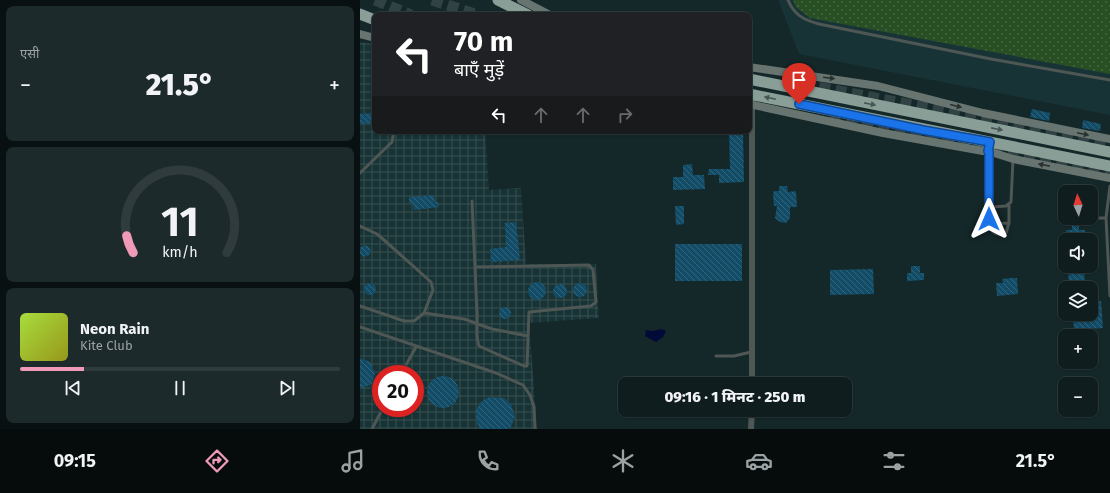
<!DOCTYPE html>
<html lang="hi">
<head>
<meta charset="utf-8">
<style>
  body { margin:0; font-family:"Fira Sans","Noto Sans Devanagari",sans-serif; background:#1d2a2c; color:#f1f3f6; height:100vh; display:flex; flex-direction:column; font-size:15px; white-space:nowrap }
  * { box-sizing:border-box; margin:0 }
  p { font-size:13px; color:#9ba2a4 }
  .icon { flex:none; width:22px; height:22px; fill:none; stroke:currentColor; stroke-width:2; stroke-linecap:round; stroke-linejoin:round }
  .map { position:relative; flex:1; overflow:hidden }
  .details { display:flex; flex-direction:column; gap:6px; padding:6px; background:#081011; width:360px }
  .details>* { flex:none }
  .top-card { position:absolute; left:12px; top:12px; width:380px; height:122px; border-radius:8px; box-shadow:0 1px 3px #0004,0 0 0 1px #2f3b3d; background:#202124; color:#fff; overflow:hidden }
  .needle { width:26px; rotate:356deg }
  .tools { position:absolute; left:698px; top:185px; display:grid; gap:8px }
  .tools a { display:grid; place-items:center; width:40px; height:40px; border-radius:8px; background:#0f1d1f; box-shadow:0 1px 3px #0004,0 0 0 1px #2f3b3d; font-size:20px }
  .speed { position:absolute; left:12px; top:365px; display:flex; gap:8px; font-size:20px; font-weight:700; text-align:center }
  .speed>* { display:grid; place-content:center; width:52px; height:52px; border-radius:50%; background:#0f1d1f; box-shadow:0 1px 3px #0004,0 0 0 1px #2f3b3d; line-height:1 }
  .speed .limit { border:6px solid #d22; background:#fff; color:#111 }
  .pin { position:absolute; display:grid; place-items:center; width:34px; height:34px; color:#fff; margin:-41px -17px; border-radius:50% 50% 50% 0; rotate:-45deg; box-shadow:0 0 4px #0007 }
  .pin .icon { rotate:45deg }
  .me { position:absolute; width:44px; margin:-22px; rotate:0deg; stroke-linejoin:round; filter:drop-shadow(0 0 3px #0008) }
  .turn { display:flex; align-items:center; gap:14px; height:84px; padding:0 16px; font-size:18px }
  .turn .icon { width:52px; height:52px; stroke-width:2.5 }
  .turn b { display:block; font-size:28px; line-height:34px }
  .lanes { display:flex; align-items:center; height:38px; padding:0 16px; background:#0003; justify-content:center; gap:20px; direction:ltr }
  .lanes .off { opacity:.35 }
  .big { font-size:30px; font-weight:800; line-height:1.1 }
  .details .widget { flex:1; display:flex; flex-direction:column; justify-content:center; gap:6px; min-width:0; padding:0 14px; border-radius:8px; background:#1d2a2c }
  .details .dial { align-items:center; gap:0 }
  .dial svg { height:104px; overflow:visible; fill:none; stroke:#2f3b3d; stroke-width:7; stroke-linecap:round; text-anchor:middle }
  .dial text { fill:#f1f3f6; stroke:none }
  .song { display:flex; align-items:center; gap:12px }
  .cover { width:48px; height:48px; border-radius:6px; background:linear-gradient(135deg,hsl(80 70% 55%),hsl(60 70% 35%)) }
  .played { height:4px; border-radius:2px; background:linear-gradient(90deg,#ef9ab7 20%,#2f3b3d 20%) }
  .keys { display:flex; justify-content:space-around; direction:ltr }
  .heat { display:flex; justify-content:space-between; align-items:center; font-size:22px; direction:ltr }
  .trip { position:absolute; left:258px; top:377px; width:234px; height:40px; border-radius:8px; background:#0f1d1f; box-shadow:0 1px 3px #0004,0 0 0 1px #2f3b3d; font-weight:800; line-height:40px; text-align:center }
  .menu { display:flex; height:64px; justify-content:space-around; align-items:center; background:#060c0c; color:#9ba2a4 }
  .menu .icon { width:28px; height:28px }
  .menu .selected { color:#ef9ab7 }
  .menu b { font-size:18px; color:#f1f3f6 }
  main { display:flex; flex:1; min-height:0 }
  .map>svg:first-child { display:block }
  .built { fill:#173336 }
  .industrial { fill:url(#industrial-grid); fill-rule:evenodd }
  .grass { fill:url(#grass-dots) }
  .water { fill:#020a39 }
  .building { fill:url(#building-back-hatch) }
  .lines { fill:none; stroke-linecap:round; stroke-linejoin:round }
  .highway-tunnel { stroke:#304243; stroke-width:11; stroke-dasharray:11 5.5; stroke-linecap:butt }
  .lane { stroke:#4f5754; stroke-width:3 }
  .street { stroke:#4f5754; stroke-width:6 }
  .secondary { stroke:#67746f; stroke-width:8 }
  .highway { stroke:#899e97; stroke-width:11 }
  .oneway { fill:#293231 }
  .oneway2 { fill:#485653 }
  .route-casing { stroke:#114b97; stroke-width:10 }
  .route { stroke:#1a73e8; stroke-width:7 }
</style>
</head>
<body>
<main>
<section class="details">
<div class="widget"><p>एसी</p>
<div class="heat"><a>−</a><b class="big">21.5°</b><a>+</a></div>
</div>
<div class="widget dial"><svg viewBox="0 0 100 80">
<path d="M14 69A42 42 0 1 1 86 69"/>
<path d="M14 69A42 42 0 0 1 9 56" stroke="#ef9ab7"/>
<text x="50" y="56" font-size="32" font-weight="700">11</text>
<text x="50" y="72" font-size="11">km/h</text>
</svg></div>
<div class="widget">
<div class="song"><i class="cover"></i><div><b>Neon Rain</b><p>Kite Club</p></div></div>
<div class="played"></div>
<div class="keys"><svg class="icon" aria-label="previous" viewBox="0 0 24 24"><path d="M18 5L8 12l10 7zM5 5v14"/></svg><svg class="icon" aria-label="pause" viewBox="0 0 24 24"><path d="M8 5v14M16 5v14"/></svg><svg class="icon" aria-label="next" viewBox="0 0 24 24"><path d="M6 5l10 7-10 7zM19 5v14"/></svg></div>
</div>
</section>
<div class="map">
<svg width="750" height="429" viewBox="0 0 750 429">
  <defs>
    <pattern id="industrial-grid" width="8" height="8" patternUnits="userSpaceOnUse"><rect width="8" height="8" fill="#173336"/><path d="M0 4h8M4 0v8" fill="none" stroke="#385052"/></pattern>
    <pattern id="grass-dots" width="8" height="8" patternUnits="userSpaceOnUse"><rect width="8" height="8" fill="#284e24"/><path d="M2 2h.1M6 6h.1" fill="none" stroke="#466743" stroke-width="1.8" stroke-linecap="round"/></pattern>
    <pattern id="building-back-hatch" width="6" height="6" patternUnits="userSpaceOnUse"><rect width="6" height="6" fill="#124c67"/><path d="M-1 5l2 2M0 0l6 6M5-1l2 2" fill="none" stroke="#33657c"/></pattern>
  </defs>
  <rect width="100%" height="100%" fill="#142729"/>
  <!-- built -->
  <path class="built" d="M 418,0 L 750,0 L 750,115 L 439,54 Z"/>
  <!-- industrial -->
  <path class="industrial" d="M 0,42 L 15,44 L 15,131 L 125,131 L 129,190 L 161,188 L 166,264 L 236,264 L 239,318 L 169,323 L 177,429 L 0,429 ZM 21,374 L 55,374 L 55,408 L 21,408 Z"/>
  <!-- grass -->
  <path class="grass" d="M 433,0 L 750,0 L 750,74 L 450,18 L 436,7 Z"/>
  <!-- water -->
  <path class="water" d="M 301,329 L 306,331 L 303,337 L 296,342 L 285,336 L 286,330 L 293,331 Z"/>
  <!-- building -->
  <path class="building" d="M 672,109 L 690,113 L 689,121 L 670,117 Z
    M 12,113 L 13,123 L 0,124 L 0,114 Z
    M 723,120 L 741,124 L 740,131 L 722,128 Z
    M 369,131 L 383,131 L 384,182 L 359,183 L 359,175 L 348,175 L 349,169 L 370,169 Z
    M 332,164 L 333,175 L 344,175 L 345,189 L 313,190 L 313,177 L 323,177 L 323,165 Z
    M 419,186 L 427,186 L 428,192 L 436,191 L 437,207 L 430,207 L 430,218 L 426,223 L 420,222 L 415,218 L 417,206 L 414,206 L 413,195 L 414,191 L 419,191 Z
    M 74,195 L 75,202 L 78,202 L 79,207 L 54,210 L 53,203 L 49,204 L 49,197 Z
    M 315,206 L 324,206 L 324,224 L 316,225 Z
    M 156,222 L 160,260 L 131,262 L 130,249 L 146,247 L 145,223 Z
    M 712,226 L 719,226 L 719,230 L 725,230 L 726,240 L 708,240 L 706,230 L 712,230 Z
    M 315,244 L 382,244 L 382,281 L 315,281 Z
    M-0.5 251a5.5 5.5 0 1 1 11 0a5.5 5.5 0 1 1-11 0Z
    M 551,266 L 560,266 L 560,273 L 564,273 L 564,280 L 547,281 L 547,273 L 551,273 Z
    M 724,266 L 725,285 L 721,285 L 720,288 L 712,288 L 712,286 L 709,286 L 708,267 Z
    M 513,269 L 514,294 L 470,295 L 470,270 Z
    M 652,278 L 657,278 L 658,294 L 637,296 L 636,283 L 643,283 L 642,279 Z
    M168 291a9 9 0 1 1 18 0a9 9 0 1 1-18 0Z
    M213 290a7 7 0 1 1 14 0a7 7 0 1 1-14 0Z
    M4 289a6 6 0 1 1 12 0a6 6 0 1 1-12 0Z
    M193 291a7 7 0 1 1 14 0a7 7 0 1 1-14 0Z
    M 741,301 L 743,328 L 714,330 L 713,314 L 731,314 L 731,302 Z
    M139 313a6 6 0 1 1 12 0a6 6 0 1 1-12 0Z
    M 0,358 L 10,362 L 15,373 L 12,384 L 0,389 Z
    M67 392a16 16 0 1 1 32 0a16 16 0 1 1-32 0Z
    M 129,397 L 144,398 L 151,404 L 155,417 L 150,429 L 120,429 L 116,420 L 116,410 L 121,402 Z"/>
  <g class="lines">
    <!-- highway-tunnel -->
    <path class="highway-tunnel" d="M 15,0 L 51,15
      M 72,0 L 118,15
      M 443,84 L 750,143
      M 470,116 L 750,173"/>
    <!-- lane -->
    <path class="lane" d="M 428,0 C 434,15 444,20 459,24 L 631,59 L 750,80
      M 629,153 L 629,204 L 632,207 L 646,206 L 651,202 L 653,159
      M 0,173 L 32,142 L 34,131
      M 750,186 L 746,218 L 750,296
      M 112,201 C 114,238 115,275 117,312 C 118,322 115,336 119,346 L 164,366 L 167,366 L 169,312 L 231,306 L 236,302 L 233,270 L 229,265 L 115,267
      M 629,205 C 628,217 627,240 646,233 L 649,223 L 649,205
      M 704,218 L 746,218
      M 629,224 L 649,223
      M 0,226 L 17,234 L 24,240 L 71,282 L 73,290 L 64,313 L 54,321 L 44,321 L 0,306
      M 64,313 L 104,319 L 132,329 L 168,336
      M 0,327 L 136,373 L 163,385 L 170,395 L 174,407 L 175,429
      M 356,356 L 374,356 L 391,352
      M 41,374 L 56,347
      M 284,384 L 288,382 L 354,378 L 369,384
      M 12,429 L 23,408"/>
    <!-- street -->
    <path class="street" d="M 392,384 L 392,102
      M 391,429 L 392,410"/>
    <!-- secondary -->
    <path class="secondary" d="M 161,0 L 190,15
      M 0,34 L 15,38
      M 389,67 L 518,86 L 623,113 L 750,139
      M 389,104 L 523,133 L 623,151 L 629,149 L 630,141
      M 628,151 L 653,159 L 750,178"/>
    <!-- highway -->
    <path class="highway" d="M 138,0 L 168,15
      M 0,14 L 15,20
      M 389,79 L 750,152
      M 389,94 L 750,166"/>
  </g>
  <!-- one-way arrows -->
  <defs><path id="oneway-solid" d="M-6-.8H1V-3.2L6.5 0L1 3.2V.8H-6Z"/></defs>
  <g class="oneway">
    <use href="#oneway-solid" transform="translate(469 78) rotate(7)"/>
    <use href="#oneway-solid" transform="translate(596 106) rotate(14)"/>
    <use href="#oneway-solid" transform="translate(723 134) rotate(12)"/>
    <use href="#oneway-solid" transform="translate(684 165) rotate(-169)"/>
  </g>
  <g class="oneway2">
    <use href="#oneway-solid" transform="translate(410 98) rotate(-168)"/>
    <use href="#oneway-solid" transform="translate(510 104) rotate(11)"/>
    <use href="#oneway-solid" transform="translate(637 129) rotate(11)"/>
  </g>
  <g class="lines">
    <defs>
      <path id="route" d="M 439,104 L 563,130 L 630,142 L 628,151 L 629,151 L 629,219"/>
    </defs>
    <!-- route casing -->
    <use href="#route" class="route-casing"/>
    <!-- route -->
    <use href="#route" class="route"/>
  </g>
</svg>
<div class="tools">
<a><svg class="needle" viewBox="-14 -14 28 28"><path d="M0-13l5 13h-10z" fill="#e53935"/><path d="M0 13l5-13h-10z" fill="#9ba2a4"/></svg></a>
<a><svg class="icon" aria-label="sound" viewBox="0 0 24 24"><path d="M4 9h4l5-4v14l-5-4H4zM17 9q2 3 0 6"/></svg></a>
<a><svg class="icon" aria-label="layers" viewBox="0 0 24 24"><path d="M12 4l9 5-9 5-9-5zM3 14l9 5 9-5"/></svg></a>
<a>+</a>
<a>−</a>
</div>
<div class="speed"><div class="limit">20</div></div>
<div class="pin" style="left:439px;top:104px;background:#d93025"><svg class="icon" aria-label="arrive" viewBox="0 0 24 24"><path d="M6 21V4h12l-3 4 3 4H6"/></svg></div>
<svg class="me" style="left:629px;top:219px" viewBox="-20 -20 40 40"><path d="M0-17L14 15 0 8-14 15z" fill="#1a73e8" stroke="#fff" stroke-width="4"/></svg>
<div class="trip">09:16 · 1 मिनट · 250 m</div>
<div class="top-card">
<div class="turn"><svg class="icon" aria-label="left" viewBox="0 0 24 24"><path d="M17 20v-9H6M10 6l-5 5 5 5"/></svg><div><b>70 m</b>बाएँ मुड़ें</div></div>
<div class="lanes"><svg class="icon" aria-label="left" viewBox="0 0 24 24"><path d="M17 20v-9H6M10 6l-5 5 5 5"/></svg><svg class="icon off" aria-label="ahead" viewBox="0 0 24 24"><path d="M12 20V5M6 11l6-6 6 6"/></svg><svg class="icon off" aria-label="ahead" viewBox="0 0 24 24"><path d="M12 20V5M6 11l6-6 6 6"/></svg><svg class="icon off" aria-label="right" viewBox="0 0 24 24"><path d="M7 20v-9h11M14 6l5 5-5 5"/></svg></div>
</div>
</div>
</main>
<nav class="menu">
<b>09:15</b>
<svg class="icon selected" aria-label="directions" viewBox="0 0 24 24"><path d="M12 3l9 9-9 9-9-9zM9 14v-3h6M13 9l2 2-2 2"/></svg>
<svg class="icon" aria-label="music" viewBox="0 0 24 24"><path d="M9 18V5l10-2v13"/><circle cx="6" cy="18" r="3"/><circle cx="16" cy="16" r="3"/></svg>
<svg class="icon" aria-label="phone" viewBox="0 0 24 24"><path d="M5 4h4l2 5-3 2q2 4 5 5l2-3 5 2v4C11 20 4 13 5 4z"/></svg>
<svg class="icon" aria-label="climate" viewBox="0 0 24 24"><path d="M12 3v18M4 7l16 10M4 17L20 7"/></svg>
<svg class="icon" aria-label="car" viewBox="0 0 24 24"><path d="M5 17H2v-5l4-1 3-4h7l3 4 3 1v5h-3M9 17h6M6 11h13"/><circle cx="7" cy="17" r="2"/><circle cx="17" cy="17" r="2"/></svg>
<svg class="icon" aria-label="filters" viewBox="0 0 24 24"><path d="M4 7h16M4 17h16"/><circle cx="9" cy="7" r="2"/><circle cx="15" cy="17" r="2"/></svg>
<b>21.5°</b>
</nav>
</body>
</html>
